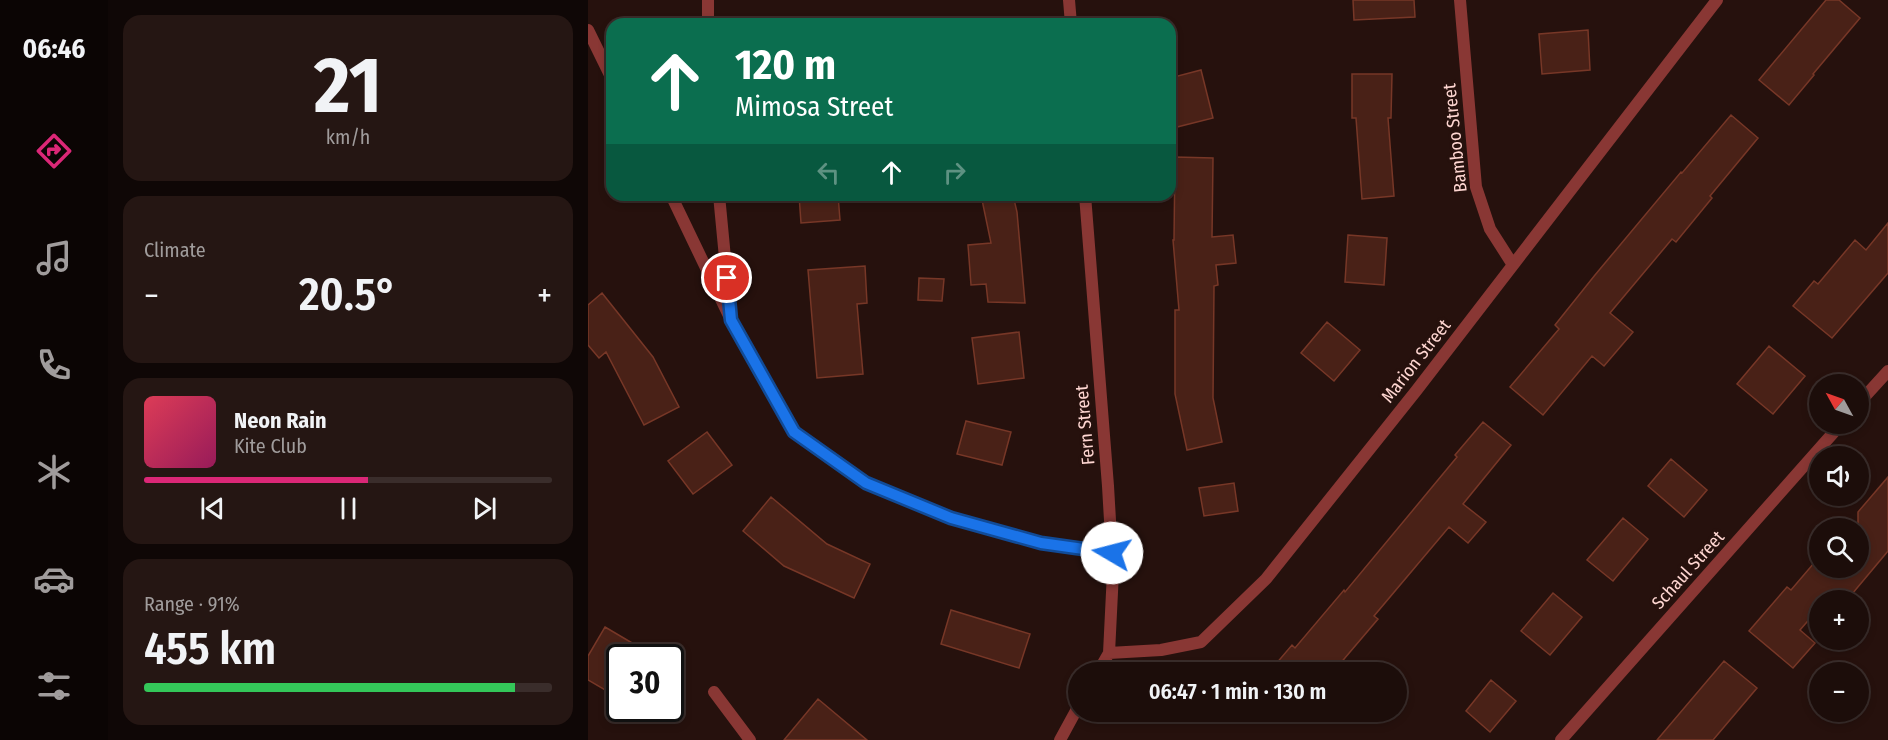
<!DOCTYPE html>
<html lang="en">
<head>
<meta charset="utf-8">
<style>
  body { margin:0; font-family:"Fira Sans Condensed",sans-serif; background:#251613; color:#f1f3f6; height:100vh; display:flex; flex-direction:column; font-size:22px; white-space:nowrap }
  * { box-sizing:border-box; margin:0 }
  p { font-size:20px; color:#a09c9c }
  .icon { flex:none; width:33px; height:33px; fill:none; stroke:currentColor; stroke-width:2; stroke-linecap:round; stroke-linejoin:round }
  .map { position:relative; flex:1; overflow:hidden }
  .sheet { display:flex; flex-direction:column; gap:15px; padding:15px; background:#0f0706; width:480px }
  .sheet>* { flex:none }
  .hud { position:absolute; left:18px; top:18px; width:570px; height:183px; border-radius:18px; box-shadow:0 3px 9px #0003,0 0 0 2px #3a2d2b; background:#0b6e4f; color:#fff; overflow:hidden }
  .needle { width:39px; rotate:310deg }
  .controls { position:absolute; left:1221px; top:374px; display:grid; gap:12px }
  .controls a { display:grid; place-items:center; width:60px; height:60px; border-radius:50%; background:#1c0d0a; box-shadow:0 3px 9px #0003,0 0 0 2px #3a2d2b; font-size:30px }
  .speed { position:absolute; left:18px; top:644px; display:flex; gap:12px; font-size:30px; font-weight:700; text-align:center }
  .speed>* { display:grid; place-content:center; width:78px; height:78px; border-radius:50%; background:#1c0d0a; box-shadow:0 3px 9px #0003,0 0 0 2px #3a2d2b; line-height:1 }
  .speed .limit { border:3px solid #111; border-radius:9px; background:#fff; color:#111 }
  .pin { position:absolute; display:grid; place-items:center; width:51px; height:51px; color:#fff; margin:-26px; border:3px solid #fff; border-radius:50%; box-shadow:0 2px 6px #0007 }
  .me { position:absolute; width:66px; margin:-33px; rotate:278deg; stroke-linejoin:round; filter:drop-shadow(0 0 4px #0008) }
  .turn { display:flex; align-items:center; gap:21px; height:126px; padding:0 30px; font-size:27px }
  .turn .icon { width:78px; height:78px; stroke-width:2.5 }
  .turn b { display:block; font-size:42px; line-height:51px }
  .lanes { display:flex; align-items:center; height:57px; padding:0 30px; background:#0003; justify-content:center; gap:30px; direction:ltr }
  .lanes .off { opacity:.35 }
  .big { font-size:45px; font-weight:600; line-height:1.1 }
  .sheet .card { flex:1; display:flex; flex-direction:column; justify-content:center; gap:9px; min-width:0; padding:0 21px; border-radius:18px; background:#251613 }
  .sheet .dial { align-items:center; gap:0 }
  .dial b { font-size:78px; line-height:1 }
  .song { display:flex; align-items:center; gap:18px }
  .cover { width:72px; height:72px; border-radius:9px; background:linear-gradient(135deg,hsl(350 70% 55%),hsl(330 70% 35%)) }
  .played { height:6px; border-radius:3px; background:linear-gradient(90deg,#db2777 55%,#3a2d2b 55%) }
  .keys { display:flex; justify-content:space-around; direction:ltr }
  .heat { display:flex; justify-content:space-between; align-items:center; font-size:33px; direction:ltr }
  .charge { height:9px; border-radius:4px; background:linear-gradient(90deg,#34c759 91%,#3a2d2b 0) }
  .trip { position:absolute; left:480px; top:662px; width:339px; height:60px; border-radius:30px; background:#1c0d0a; box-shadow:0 3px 9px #0003,0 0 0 2px #3a2d2b; font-weight:600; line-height:60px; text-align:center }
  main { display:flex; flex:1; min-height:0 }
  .tabs { display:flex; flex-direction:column; width:108px; justify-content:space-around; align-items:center; background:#0b0504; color:#a09c9c }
  .tabs .icon { width:42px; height:42px }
  .tabs .current { color:#db2777 }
  .tabs b { font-size:27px; color:#f1f3f6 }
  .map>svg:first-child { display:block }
  .building { fill:#492117; stroke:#773727; stroke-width:1.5 }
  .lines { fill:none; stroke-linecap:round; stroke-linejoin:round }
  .minor { stroke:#893734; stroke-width:12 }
  .route-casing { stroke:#114b97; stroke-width:15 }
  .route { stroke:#1a73e8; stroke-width:10 }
  .labels { text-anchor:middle; stroke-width:6; stroke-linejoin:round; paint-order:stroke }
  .street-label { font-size:18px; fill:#ffd7d2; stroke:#26110d }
</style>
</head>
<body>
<main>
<nav class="tabs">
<b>06:46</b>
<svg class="icon current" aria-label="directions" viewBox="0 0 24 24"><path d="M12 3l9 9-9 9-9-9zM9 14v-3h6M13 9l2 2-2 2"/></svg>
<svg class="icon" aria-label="music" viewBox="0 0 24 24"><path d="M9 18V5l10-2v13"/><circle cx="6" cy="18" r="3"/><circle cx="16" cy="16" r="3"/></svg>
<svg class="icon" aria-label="phone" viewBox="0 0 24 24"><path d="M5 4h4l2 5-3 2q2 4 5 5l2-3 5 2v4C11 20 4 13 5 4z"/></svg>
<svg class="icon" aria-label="climate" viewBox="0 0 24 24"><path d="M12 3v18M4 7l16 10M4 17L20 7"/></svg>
<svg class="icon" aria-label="car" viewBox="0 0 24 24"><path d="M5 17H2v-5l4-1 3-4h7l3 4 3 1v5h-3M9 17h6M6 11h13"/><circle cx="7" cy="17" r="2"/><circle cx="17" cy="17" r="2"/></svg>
<svg class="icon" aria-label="filters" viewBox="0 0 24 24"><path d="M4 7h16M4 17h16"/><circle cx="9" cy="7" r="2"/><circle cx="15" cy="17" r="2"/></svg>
</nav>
<section class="sheet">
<div class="card dial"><b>21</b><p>km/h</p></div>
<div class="card"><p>Climate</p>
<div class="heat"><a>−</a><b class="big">20.5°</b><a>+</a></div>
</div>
<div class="card">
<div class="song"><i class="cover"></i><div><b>Neon Rain</b><p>Kite Club</p></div></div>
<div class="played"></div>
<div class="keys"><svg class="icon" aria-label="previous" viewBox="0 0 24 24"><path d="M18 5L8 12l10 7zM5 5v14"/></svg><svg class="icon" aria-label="pause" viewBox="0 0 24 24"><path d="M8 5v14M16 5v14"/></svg><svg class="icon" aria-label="next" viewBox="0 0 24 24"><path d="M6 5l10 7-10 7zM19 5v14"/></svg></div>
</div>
<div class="card"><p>Range · 91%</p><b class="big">455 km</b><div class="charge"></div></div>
</section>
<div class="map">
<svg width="1300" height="740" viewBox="0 0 1300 740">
  <rect width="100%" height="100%" fill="#26110d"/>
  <!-- building -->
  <path class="building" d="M 765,0 L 826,0 L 827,17 L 766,20 Z
    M 1238,0 L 1251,0 L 1272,18 L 1225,74 L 1226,75 L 1201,105 L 1171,80 Z
    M 1000,30 L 1002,70 L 954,74 L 951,34 Z
    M 613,70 L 625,118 L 589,127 L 582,99 L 582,78 Z
    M 764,74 L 804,74 L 803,118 L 800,118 L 806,196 L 774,199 L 768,118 L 764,118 Z
    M 1143,115 L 1170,138 L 1122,196 L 1124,198 L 1088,242 L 1084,239 L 1022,313 L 1045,332 L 1016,366 L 1004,356 L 955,415 L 922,387 L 971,329 L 967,325 L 1007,275 L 1093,172 L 1094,173 Z
    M 587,157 L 625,158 L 624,237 L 645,235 L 648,263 L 628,265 L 630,285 L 626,286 L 625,398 L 634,442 L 599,450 L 587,394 L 587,310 L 591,310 L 585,240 L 586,240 Z
    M 211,195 L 250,195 L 252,220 L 213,223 Z
    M 393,195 L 425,195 L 429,212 L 437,303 L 400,302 L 398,284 L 383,285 L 380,245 L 403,243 Z
    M 1300,223 L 1300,273 L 1244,338 L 1205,306 L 1226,281 L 1230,284 L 1267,240 L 1278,250 Z
    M 760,235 L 799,238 L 796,285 L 757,282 Z
    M 277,266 L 279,303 L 269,304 L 275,374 L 229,378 L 220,270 Z
    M 331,278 L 356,279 L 354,301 L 330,300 Z
    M 14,293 L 65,357 L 91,407 L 56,425 L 18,352 L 11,358 L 0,345 L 0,305 Z
    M 739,322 L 772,350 L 746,381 L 713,353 Z
    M 431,332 L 436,378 L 390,384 L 384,338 Z
    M 1181,346 L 1217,376 L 1185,414 L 1149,384 Z
    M 378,421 L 423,432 L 414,465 L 369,454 Z
    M 895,422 L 923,445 L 875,504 L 898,522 L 880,543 L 861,527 L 786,616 L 790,619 L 745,672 L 681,672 L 704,645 L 707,648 L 756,590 L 757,592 L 869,457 L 867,455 Z
    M 119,432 L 144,465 L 105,494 L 80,461 Z
    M 1083,459 L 1119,490 L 1096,517 L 1060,486 Z
    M 1300,477 L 1300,551 L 1259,600 L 1232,600 L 1232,607 L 1212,630 L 1227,643 L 1205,668 L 1161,631 L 1199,587 L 1203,590 L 1232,556 L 1232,567 L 1270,567 L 1270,512 Z
    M 646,483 L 650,511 L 616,516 L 611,488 Z
    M 183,497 L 239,544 L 282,564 L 266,598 L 196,566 L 155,531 Z
    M 1035,518 L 1060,539 L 1025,581 L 999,560 Z
    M 965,593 L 994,617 L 962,655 L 933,631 Z
    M 363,610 L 442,634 L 431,668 L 353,644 Z
    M 17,627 L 68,657 L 32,657 L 32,681 L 24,694 L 0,680 L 0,656 Z
    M 1136,661 L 1169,688 L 1125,740 L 1069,740 Z
    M 903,680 L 928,701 L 902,732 L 878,711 Z
    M 230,699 L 279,740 L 196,740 Z"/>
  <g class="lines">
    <!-- minor -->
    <path class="minor" d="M 120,0 L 120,24
      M 481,0 L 483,24
      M 872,0 L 888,187 L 902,229 L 925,265
      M 0,30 L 24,79
      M 83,195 L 143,320 L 206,432 L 278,483 L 363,518 L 453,543 L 524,553
      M 131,195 L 142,310
      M 497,195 L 520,486 L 525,572 L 521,653
      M 1270,404 L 1300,371
      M 510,672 L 521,653 L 573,650 L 613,642 L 678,579 L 828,391 L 1129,0
      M 126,692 L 162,740
      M 472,740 L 490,707
      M 973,740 L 1254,423"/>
  </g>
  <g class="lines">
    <defs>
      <path id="route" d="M 139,278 L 143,320 L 206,432 L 278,483 L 363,518 L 453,543 L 524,553"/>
    </defs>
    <!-- route casing -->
    <use href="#route" class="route-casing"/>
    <!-- route -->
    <use href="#route" class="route"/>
  </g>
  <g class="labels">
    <!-- street labels -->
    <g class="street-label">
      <text transform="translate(867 138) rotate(-96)" y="6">Bamboo Street</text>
      <text transform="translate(828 361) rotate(-52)" y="6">Marion Street</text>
      <text transform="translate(497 425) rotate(-95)" y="6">Fern Street</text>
      <text transform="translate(1100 570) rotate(-48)" y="6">Schaul Street</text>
    </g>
  </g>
</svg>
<div class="controls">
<a><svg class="needle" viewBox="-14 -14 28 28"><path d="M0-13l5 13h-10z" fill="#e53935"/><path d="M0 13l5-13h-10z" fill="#a09c9c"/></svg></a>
<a><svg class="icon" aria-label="sound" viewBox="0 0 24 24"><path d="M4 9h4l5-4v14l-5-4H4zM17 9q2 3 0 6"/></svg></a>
<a><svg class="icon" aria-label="search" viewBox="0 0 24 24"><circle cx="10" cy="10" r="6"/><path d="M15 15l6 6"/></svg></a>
<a>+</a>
<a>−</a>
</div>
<div class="speed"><div class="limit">30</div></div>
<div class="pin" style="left:139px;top:278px;background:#d93025"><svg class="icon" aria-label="arrive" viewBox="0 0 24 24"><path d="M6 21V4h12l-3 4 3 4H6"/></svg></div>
<svg class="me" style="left:524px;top:553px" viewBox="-20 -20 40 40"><circle r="19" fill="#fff"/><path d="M0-13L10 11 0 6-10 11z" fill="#1a73e8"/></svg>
<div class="trip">06:47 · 1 min · 130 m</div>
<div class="hud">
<div class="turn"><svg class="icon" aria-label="ahead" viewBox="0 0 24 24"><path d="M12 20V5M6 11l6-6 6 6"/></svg><div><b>120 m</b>Mimosa Street</div></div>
<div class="lanes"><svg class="icon off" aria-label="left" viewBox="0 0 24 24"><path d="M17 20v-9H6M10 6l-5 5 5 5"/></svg><svg class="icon" aria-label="ahead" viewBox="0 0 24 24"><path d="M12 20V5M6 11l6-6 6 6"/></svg><svg class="icon off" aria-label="right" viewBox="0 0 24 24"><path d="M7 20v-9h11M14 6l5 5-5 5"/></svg></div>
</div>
</div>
</main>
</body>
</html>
